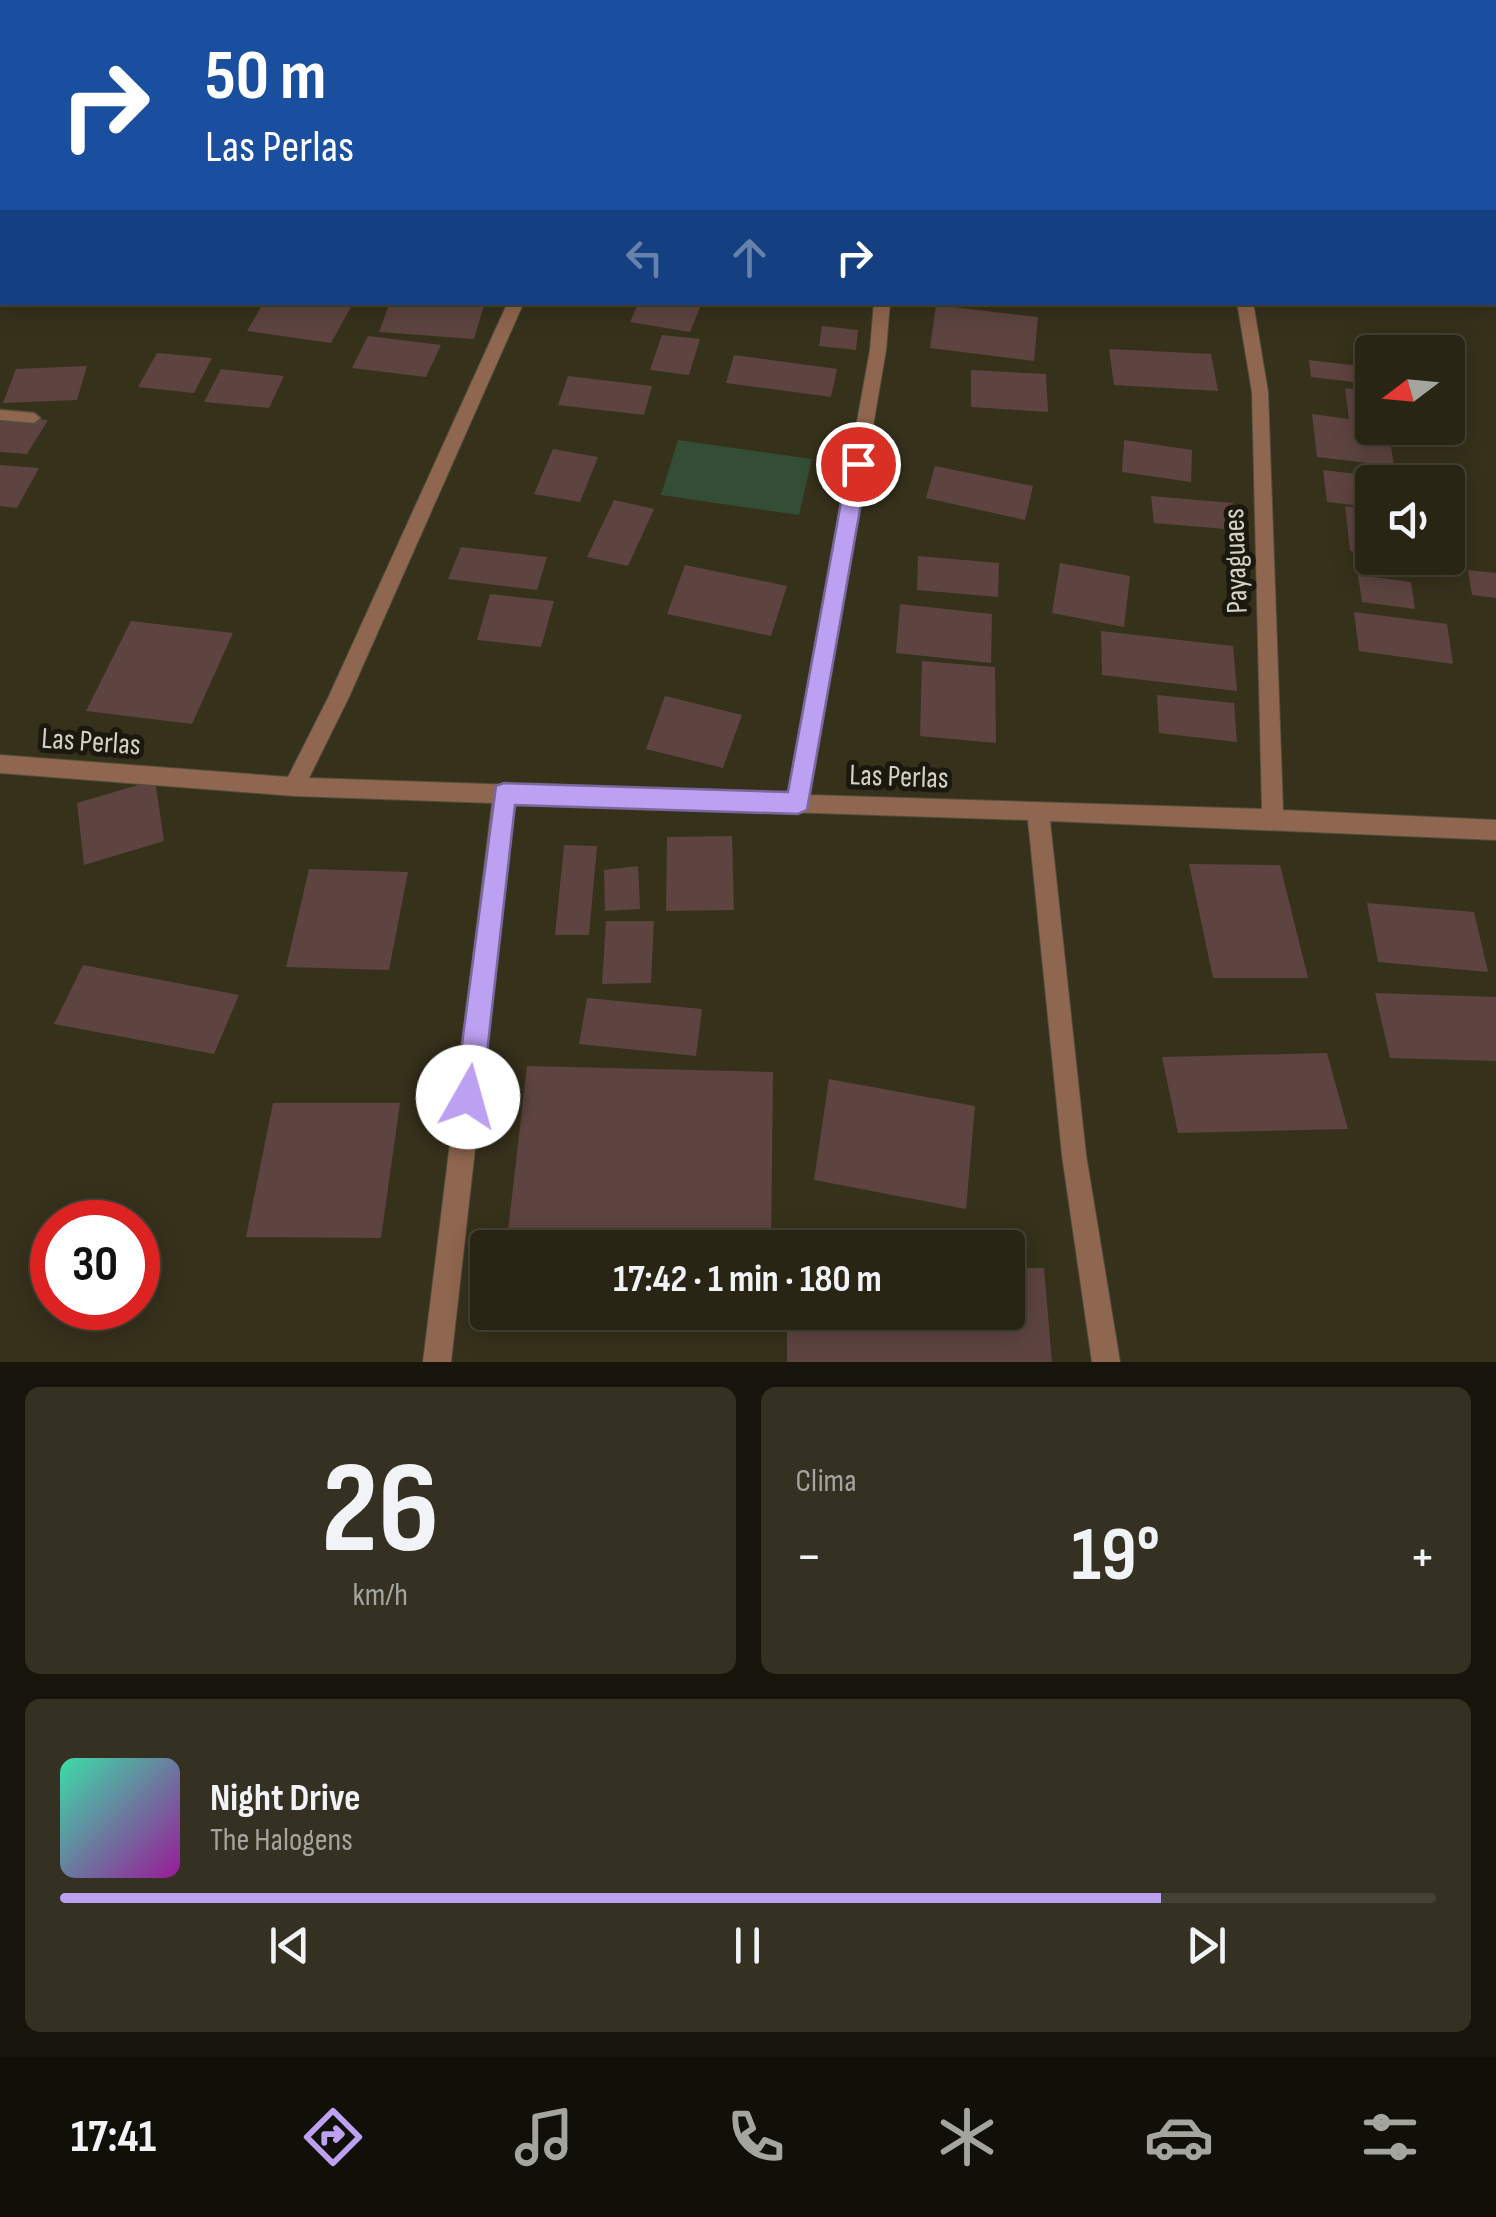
<!DOCTYPE html>
<html lang="es">
<head>
<meta charset="utf-8">
<style>
  body { margin:0; font-family:"Sofia Sans Condensed",sans-serif; background:#343122; color:#f1f3f6; height:100vh; display:flex; flex-direction:column; font-size:38px; white-space:nowrap }
  * { box-sizing:border-box; margin:0 }
  p { font-size:32px; color:#a5a5a0 }
  .icon { flex:none; width:55px; height:55px; fill:none; stroke:currentColor; stroke-width:2; stroke-linecap:round; stroke-linejoin:round }
  .map { position:relative; height:1362px; overflow:hidden }
  .details { display:flex; flex-direction:column; gap:25px; padding:25px; background:#16140b; flex:1 }
  .details>* { flex:none }
  .banner { position:absolute; left:0px; top:0px; width:1498px; height:305px; box-shadow:0 5px 25px #0003,0 0 0 2px #444234; background:#1a4fa0; color:#fff; overflow:hidden }
  .needle { width:65px; rotate:254deg }
  .buttons { position:absolute; left:1355px; top:335px; display:grid; gap:20px }
  .buttons a { display:grid; place-items:center; width:110px; height:110px; border-radius:10px; background:#282514; box-shadow:0 5px 25px #0003,0 0 0 2px #444234; font-size:50px }
  .speed { position:absolute; left:30px; top:1200px; display:flex; gap:20px; font-size:50px; font-weight:700; text-align:center }
  .speed>* { display:grid; place-content:center; width:130px; height:130px; border-radius:50%; background:#282514; box-shadow:0 5px 25px #0003,0 0 0 2px #444234; line-height:1 }
  .speed .limit { border:15px solid #d22; background:#fff; color:#111 }
  .pin { position:absolute; display:grid; place-items:center; width:85px; height:85px; color:#fff; margin:-42px; border:5px solid #fff; border-radius:50%; box-shadow:0 2px 10px #0007 }
  .me { position:absolute; width:110px; margin:-55px; rotate:7deg; stroke-linejoin:round; filter:drop-shadow(0 0 8px #0008) }
  .turn { display:flex; align-items:center; gap:35px; height:210px; padding:0 40px; font-size:45px }
  .turn .icon { width:130px; height:130px; stroke-width:2.5 }
  .turn b { display:block; font-size:70px; line-height:85px }
  .lanes { display:flex; align-items:center; height:95px; padding:0 40px; background:#0003; justify-content:center; gap:50px; direction:ltr }
  .lanes .off { opacity:.35 }
  .big { font-size:75px; font-weight:700; line-height:1.1 }
  .details .card { flex:1; display:flex; flex-direction:column; justify-content:center; gap:15px; min-width:0; padding:0 35px; border-radius:15px; background:#343122 }
  .details .dial { align-items:center; gap:0 }
  .dial b { font-size:130px; line-height:1 }
  .song { display:flex; align-items:center; gap:30px }
  .cover { width:120px; height:120px; border-radius:15px; background:linear-gradient(135deg,hsl(160 70% 55%),hsl(300 70% 35%)) }
  .played { height:10px; border-radius:5px; background:linear-gradient(90deg,#bca0f2 80%,#444234 80%) }
  .keys { display:flex; justify-content:space-around; direction:ltr }
  .heat { display:flex; justify-content:space-between; align-items:center; font-size:55px; direction:ltr }
  .details .tiles { flex:1; display:grid; gap:25px; grid-template-columns:1fr 1fr }
  .card:last-child { grid-column:span 2 }
  .trip { position:absolute; left:470px; top:1230px; width:555px; height:100px; border-radius:10px; background:#282514; box-shadow:0 5px 25px #0003,0 0 0 2px #444234; font-weight:700; line-height:100px; text-align:center }
  .menu { display:flex; height:160px; justify-content:space-around; align-items:center; background:#100f08; color:#a5a5a0 }
  .menu .icon { width:70px; height:70px }
  .menu .current { color:#bca0f2 }
  .menu b { font-size:45px; color:#f1f3f6 }
  .map>svg:first-child { display:block }
  .green { fill:#344d35 }
  .building { fill:#5d4440 }
  .lines { fill:none; stroke-linecap:round; stroke-linejoin:round }
  .service-casing { stroke:#534e3a; stroke-width:3 }
  .minor-casing { stroke:#534e3a; stroke-width:2 }
  .secondary-casing { stroke:#534e3a; stroke-width:2 }
  .service { fill:#8f664f; fill-rule:evenodd }
  .minor { fill:#8f664f; fill-rule:evenodd }
  .secondary { fill:#c4835d; fill-rule:evenodd }
  .route { fill:#bca0f2; stroke:#7a689d; stroke-width:2.5 }
  .labels { text-anchor:middle; stroke-width:10; stroke-linejoin:round; paint-order:stroke }
  .street-label { font-size:30px; fill:#d5d2c5; stroke:#1b190f }
</style>
</head>
<body>
<div class="map">
<svg width="1496" height="1362" viewBox="0 0 1496 1362">
  <rect width="100%" height="100%" fill="#36311b"/>
  <!-- green -->
  <path class="green" d="M 678,440 L 812,459 L 799,515 L 661,495 Z"/>
  <!-- building -->
  <path class="building" d="M 264,302 L 354,302 L 331,343 L 247,331 Z
    M 390,302 L 485,302 L 474,339 L 379,332 Z
    M 639,302 L 688,302 L 701,305 L 690,332 L 630,322 Z
    M 936,305 L 1038,317 L 1034,361 L 930,348 Z
    M 822,326 L 858,330 L 856,350 L 819,346 Z
    M 662,335 L 700,339 L 689,375 L 650,370 Z
    M 368,336 L 441,345 L 426,377 L 352,368 Z
    M 1109,349 L 1211,354 L 1218,391 L 1114,385 Z
    M 157,353 L 212,358 L 194,393 L 138,387 Z
    M 734,355 L 837,369 L 831,397 L 726,383 Z
    M 1309,360 L 1368,367 L 1370,384 L 1311,377 Z
    M 87,366 L 77,400 L 3,403 L 16,369 Z
    M 221,369 L 284,376 L 269,408 L 204,402 Z
    M 971,370 L 1046,374 L 1048,412 L 971,407 Z
    M 568,376 L 652,386 L 644,415 L 558,405 Z
    M 1345,388 L 1368,391 L 1372,428 L 1388,428 L 1394,466 L 1317,457 L 1312,414 L 1349,419 Z
    M 0,415 L 48,420 L 27,454 L 0,452 Z
    M 1124,440 L 1192,450 L 1191,482 L 1122,472 Z
    M 553,449 L 598,457 L 580,502 L 534,494 Z
    M 0,465 L 39,468 L 17,508 L 0,506 Z
    M 935,466 L 1033,486 L 1025,520 L 926,498 Z
    M 1323,470 L 1407,480 L 1407,482 L 1372,482 L 1372,507 L 1327,502 Z
    M 1151,496 L 1233,503 L 1237,530 L 1154,523 Z
    M 614,500 L 654,509 L 628,566 L 587,557 Z
    M 1345,506 L 1372,510 L 1372,554 L 1350,551 Z
    M 461,547 L 547,557 L 537,590 L 448,579 Z
    M 918,556 L 999,563 L 998,597 L 917,590 Z
    M 1060,563 L 1130,576 L 1124,627 L 1052,613 Z
    M 685,565 L 787,586 L 771,636 L 667,614 Z
    M 1468,570 L 1496,573 L 1496,598 L 1472,595 Z
    M 1358,575 L 1411,582 L 1415,609 L 1362,602 Z
    M 490,594 L 554,601 L 541,647 L 477,640 Z
    M 900,604 L 992,614 L 991,663 L 896,653 Z
    M 1354,612 L 1447,624 L 1453,664 L 1359,651 Z
    M 131,621 L 233,633 L 192,724 L 86,711 Z
    M 1101,631 L 1233,646 L 1237,691 L 1102,675 Z
    M 922,661 L 995,667 L 996,743 L 920,736 Z
    M 1157,695 L 1234,703 L 1237,742 L 1159,733 Z
    M 665,696 L 742,715 L 723,768 L 646,749 Z
    M 155,780 L 164,841 L 84,865 L 77,803 Z
    M 732,836 L 734,910 L 666,911 L 667,837 Z
    M 564,845 L 597,846 L 589,935 L 555,935 Z
    M 1189,864 L 1280,865 L 1308,978 L 1213,978 Z
    M 638,866 L 640,909 L 605,911 L 604,870 Z
    M 309,869 L 408,872 L 389,970 L 286,967 Z
    M 1367,903 L 1474,912 L 1488,972 L 1378,962 Z
    M 606,921 L 654,921 L 651,983 L 602,984 Z
    M 83,965 L 239,995 L 214,1054 L 54,1024 Z
    M 1375,993 L 1496,997 L 1496,1061 L 1390,1058 Z
    M 587,998 L 702,1009 L 696,1056 L 579,1044 Z
    M 1327,1053 L 1348,1129 L 1178,1133 L 1162,1057 Z
    M 527,1066 L 773,1072 L 771,1248 L 506,1248 Z
    M 829,1079 L 975,1106 L 966,1209 L 814,1180 Z
    M 273,1103 L 400,1103 L 381,1238 L 246,1237 Z
    M 1008,1268 L 1044,1268 L 1052,1362 L 787,1362 L 787,1312 L 1008,1312 Z"/>
  <g class="lines">
    <defs>
      <path id="service" d="M 0,116 L 2,116 L 2,123 L 0,123 Z
        M 0,410 L 34,413 L 40,418 L 34,423 L 0,420 Z"/>
      <path id="minor" d="M 581,0 L 593,0 L 593,2 L 581,2 Z
        M 866,0 L 878,0 L 879,2 L 867,2 Z
        M 1149,0 L 1161,0 L 1162,2 L 1150,2 Z
        M 1434,0 L 1447,0 L 1448,2 L 1435,2 Z
        M 1495,99 L 1496,99 L 1496,109 L 1495,109 Z
        M 508,302 L 524,302 L 349,697 L 309,778 L 789,794 L 870,350 L 874,302 L 890,302 L 886,350 L 810,795 L 1262,809 L 1252,392 L 1237,302 L 1253,302 L 1268,392 L 1283,810 L 1496,820 L 1496,840 L 1050,821 L 1086,1155 L 1120,1362 L 1092,1362 L 1062,1155 L 1028,820 L 514,803 L 451,1362 L 423,1362 L 492,803 L 294,796 L 0,773 L 0,755 L 288,777 L 329,696 Z"/>
      <path id="secondary" d="M 2,205 L 2,218 L 0,219 L 0,206 Z"/>
    </defs>
    <!-- service casing -->
    <use href="#service" class="service-casing"/>
    <!-- minor casing -->
    <use href="#minor" class="minor-casing"/>
    <!-- secondary casing -->
    <use href="#secondary" class="secondary-casing"/>
    <!-- service -->
    <use href="#service" class="service"/>
    <!-- minor -->
    <use href="#minor" class="minor"/>
    <!-- secondary -->
    <use href="#secondary" class="secondary"/>
  </g>
  <!-- route -->
  <path class="route" d="M 858,456 L 868,464 L 807,810 L 798,814 L 515,805 L 482,1097 L 478,1106 L 468,1111 L 459,1106 L 455,1097 L 496,786 L 504,783 L 788,792 L 848,464 Z"/>
  <g class="labels">
    <!-- street labels -->
    <g class="street-label">
      <text transform="translate(1235 561) rotate(-92)" y="10">Payaguaes</text>
      <text transform="translate(91 741) rotate(4)" y="10">Las Perlas</text>
      <text transform="translate(899 776) rotate(2)" y="10">Las Perlas</text>
    </g>
  </g>
</svg>
<div class="buttons">
<a><svg class="needle" viewBox="-14 -14 28 28"><path d="M0-13l5 13h-10z" fill="#e53935"/><path d="M0 13l5-13h-10z" fill="#a5a5a0"/></svg></a>
<a><svg class="icon" aria-label="sound" viewBox="0 0 24 24"><path d="M4 9h4l5-4v14l-5-4H4zM17 9q2 3 0 6"/></svg></a>
</div>
<div class="speed"><div class="limit">30</div></div>
<div class="pin" style="left:858px;top:464px;background:#d93025"><svg class="icon" aria-label="arrive" viewBox="0 0 24 24"><path d="M6 21V4h12l-3 4 3 4H6"/></svg></div>
<svg class="me" style="left:468px;top:1097px" viewBox="-20 -20 40 40"><circle r="19" fill="#fff"/><path d="M0-13L10 11 0 6-10 11z" fill="#bca0f2"/></svg>
<div class="trip">17:42 · 1 min · 180 m</div>
<div class="banner">
<div class="turn"><svg class="icon" aria-label="right" viewBox="0 0 24 24"><path d="M7 20v-9h11M14 6l5 5-5 5"/></svg><div><b>50 m</b>Las Perlas</div></div>
<div class="lanes"><svg class="icon off" aria-label="left" viewBox="0 0 24 24"><path d="M17 20v-9H6M10 6l-5 5 5 5"/></svg><svg class="icon off" aria-label="ahead" viewBox="0 0 24 24"><path d="M12 20V5M6 11l6-6 6 6"/></svg><svg class="icon" aria-label="right" viewBox="0 0 24 24"><path d="M7 20v-9h11M14 6l5 5-5 5"/></svg></div>
</div>
</div>
<section class="details">
<div class="tiles">
<div class="card dial"><b>26</b><p>km/h</p></div>
<div class="card"><p>Clima</p>
<div class="heat"><a>−</a><b class="big">19°</b><a>+</a></div>
</div>
<div class="card">
<div class="song"><i class="cover"></i><div><b>Night Drive</b><p>The Halogens</p></div></div>
<div class="played"></div>
<div class="keys"><svg class="icon" aria-label="previous" viewBox="0 0 24 24"><path d="M18 5L8 12l10 7zM5 5v14"/></svg><svg class="icon" aria-label="pause" viewBox="0 0 24 24"><path d="M8 5v14M16 5v14"/></svg><svg class="icon" aria-label="next" viewBox="0 0 24 24"><path d="M6 5l10 7-10 7zM19 5v14"/></svg></div>
</div>
</div>
</section>
<nav class="menu">
<b>17:41</b>
<svg class="icon current" aria-label="directions" viewBox="0 0 24 24"><path d="M12 3l9 9-9 9-9-9zM9 14v-3h6M13 9l2 2-2 2"/></svg>
<svg class="icon" aria-label="music" viewBox="0 0 24 24"><path d="M9 18V5l10-2v13"/><circle cx="6" cy="18" r="3"/><circle cx="16" cy="16" r="3"/></svg>
<svg class="icon" aria-label="phone" viewBox="0 0 24 24"><path d="M5 4h4l2 5-3 2q2 4 5 5l2-3 5 2v4C11 20 4 13 5 4z"/></svg>
<svg class="icon" aria-label="climate" viewBox="0 0 24 24"><path d="M12 3v18M4 7l16 10M4 17L20 7"/></svg>
<svg class="icon" aria-label="car" viewBox="0 0 24 24"><path d="M5 17H2v-5l4-1 3-4h7l3 4 3 1v5h-3M9 17h6M6 11h13"/><circle cx="7" cy="17" r="2"/><circle cx="17" cy="17" r="2"/></svg>
<svg class="icon" aria-label="filters" viewBox="0 0 24 24"><path d="M4 7h16M4 17h16"/><circle cx="9" cy="7" r="2"/><circle cx="15" cy="17" r="2"/></svg>
</nav>
</body>
</html>
